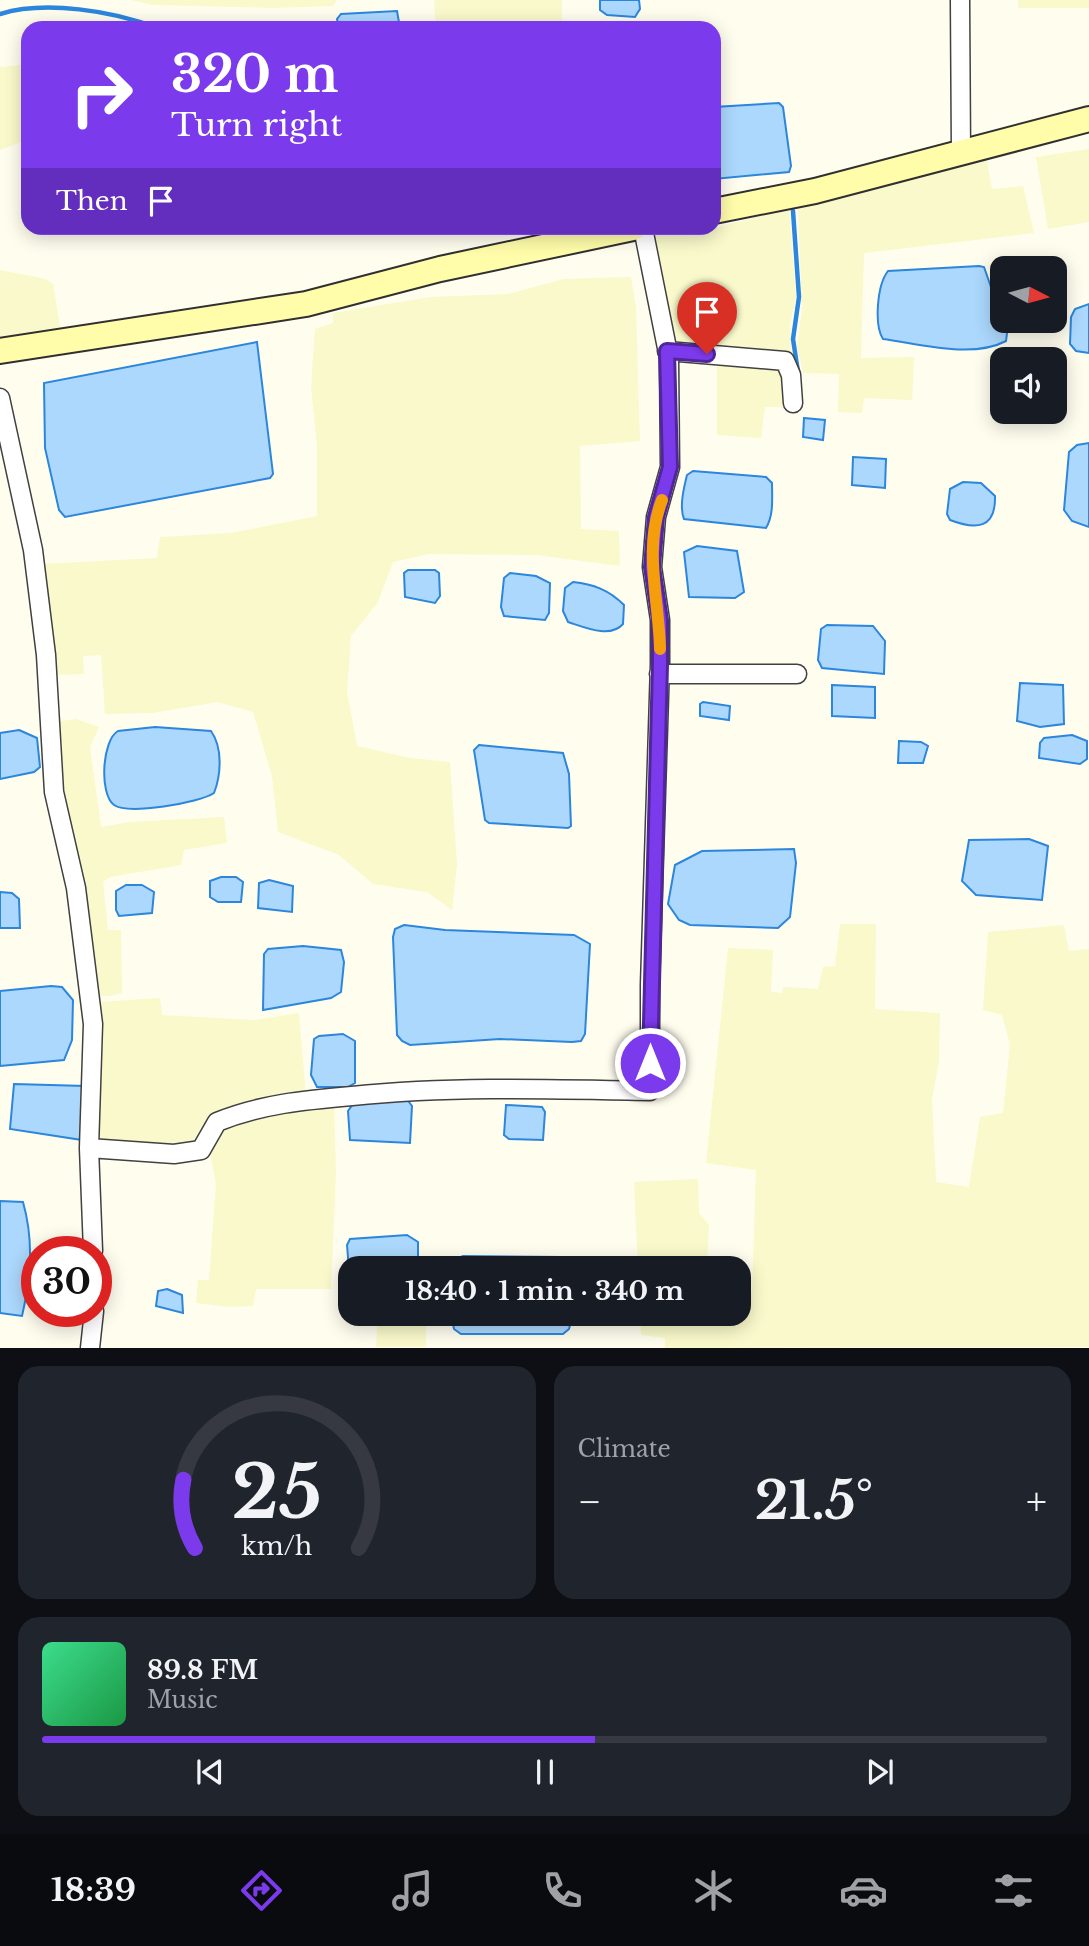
<!DOCTYPE html>
<html lang="en">
<head>
<meta charset="utf-8">
<style>
  body { margin:0; font-family:"Libre Baskerville",serif; background:#20242c; color:#f1f3f6; height:100vh; display:flex; flex-direction:column; font-size:26px; white-space:nowrap }
  * { box-sizing:border-box; margin:0 }
  p { font-size:23px; color:#9ea1a6 }
  .icon { flex:none; width:38px; height:38px; fill:none; stroke:currentColor; stroke-width:2; stroke-linecap:round; stroke-linejoin:round }
  .map { position:relative; height:1348px; overflow:hidden }
  .side { display:flex; flex-direction:column; gap:18px; padding:18px; background:#0d0f14; flex:1 }
  .side>* { flex:none }
  .banner { position:absolute; left:21px; top:21px; width:700px; height:214px; border-radius:21px; box-shadow:0 4px 18px #0003; background:#7c3aed; color:#fff; overflow:hidden }
  .needle { width:46px; rotate:96deg }
  .buttons { position:absolute; left:990px; top:256px; display:grid; gap:14px }
  .buttons a { display:grid; place-items:center; width:77px; height:77px; border-radius:14px; background:#171b24; box-shadow:0 4px 18px #0003; font-size:35px }
  .speed { position:absolute; left:21px; top:1236px; display:flex; gap:14px; font-size:35px; font-weight:700; text-align:center }
  .speed>* { display:grid; place-content:center; width:91px; height:91px; border-radius:50%; background:#171b24; box-shadow:0 4px 18px #0003; line-height:1 }
  .speed .limit { border:10px solid #d22; background:#fff; color:#111 }
  .pin { position:absolute; display:grid; place-items:center; width:60px; height:60px; color:#fff; margin:-72px -30px; border-radius:50% 50% 50% 0; rotate:-45deg; box-shadow:0 0 7px #0007 }
  .pin .icon { rotate:45deg }
  .me { position:absolute; width:77px; margin:-38px; rotate:0deg; stroke-linejoin:round; filter:drop-shadow(0 0 5px #0008) }
  .turn { display:flex; align-items:center; gap:24px; height:147px; padding:0 35px; font-size:32px }
  .turn .icon { width:91px; height:91px; stroke-width:2.5 }
  .turn b { display:block; font-size:49px; line-height:60px }
  .then { display:flex; align-items:center; height:66px; padding:0 35px; background:#0003; gap:14px; font-size:26px }
  .big { font-size:52px; font-weight:700; line-height:1.1 }
  .side .card { flex:1; display:flex; flex-direction:column; justify-content:center; gap:10px; min-width:0; padding:0 24px; border-radius:21px; background:#20242c }
  .side .dial { align-items:center; gap:0 }
  .dial svg { height:182px; overflow:visible; fill:none; stroke:#363941; stroke-width:7; stroke-linecap:round; text-anchor:middle }
  .dial text { fill:#f1f3f6; stroke:none }
  .song { display:flex; align-items:center; gap:21px }
  .cover { width:84px; height:84px; border-radius:10px; background:linear-gradient(135deg,hsl(150 70% 55%),hsl(140 70% 35%)) }
  .played { height:7px; border-radius:4px; background:linear-gradient(90deg,#7c3aed 55%,#363941 55%) }
  .keys { display:flex; justify-content:space-around; direction:ltr }
  .heat { display:flex; justify-content:space-between; align-items:center; font-size:38px; direction:ltr }
  .side .tiles { flex:1; display:grid; gap:18px; grid-template-columns:1fr 1fr }
  .card:last-child { grid-column:span 2 }
  .trip { position:absolute; left:338px; top:1256px; width:413px; height:70px; border-radius:21px; background:#171b24; box-shadow:0 4px 18px #0003; font-weight:700; line-height:70px; text-align:center }
  .dock { display:flex; height:112px; justify-content:space-around; align-items:center; background:#090b0e; color:#9ea1a6 }
  .dock .icon { width:49px; height:49px }
  .dock .current { color:#7c3aed }
  .dock b { font-size:32px; color:#f1f3f6 }
  .map>svg:first-child { display:block }
  .farmland { fill:#f9f9cb }
  .water { fill:#acd8fd; stroke:#2b86dc; stroke-width:2 }
  .lines { fill:none; stroke-linecap:round; stroke-linejoin:round }
  .stream { stroke:#2b86dc; stroke-width:4.5 }
  .street-casing { stroke:#414141; stroke-width:21 }
  .secondary-casing { stroke:#303030; stroke-width:28 }
  .street { stroke:#fff; stroke-width:18 }
  .secondary { stroke:#fffda9; stroke-width:24 }
  .route-casing { stroke:#51269a; stroke-width:18 }
  .route { stroke:#7c3aed; stroke-width:12 }
  .slow { stroke:#f59e0b; stroke-width:12 }
</style>
</head>
<body>
<div class="map">
<svg width="1089" height="1348" viewBox="0 0 1089 1348">
  <rect width="100%" height="100%" fill="#fffdee"/>
  <!-- farmland -->
  <path class="farmland" d="M 132,0 L 337,0 L 333,6 L 273,8 L 152,5 Z
    M 434,0 L 562,0 L 562,28 L 436,28 Z
    M 1018,0 L 1089,0 L 1089,8 L 1018,8 Z
    M 28,29 L 28,136 L 24,141 L 0,150 L 0,67 L 21,65 L 24,30 Z
    M 1089,149 L 1089,222 L 1048,229 L 1036,157 Z
    M 986,155 L 992,189 L 1023,186 L 1034,233 L 864,253 L 861,358 L 914,357 L 912,400 L 864,398 L 862,413 L 838,412 L 839,374 L 803,373 L 797,346 L 802,310 L 798,206 Z
    M 789,209 L 796,297 L 790,324 L 791,356 L 671,347 L 652,235 L 714,228 Z
    M 0,270 L 46,279 L 53,284 L 61,332 L 0,343 Z
    M 631,277 L 636,308 L 640,441 L 580,446 L 581,529 L 619,531 L 620,566 L 536,555 L 428,554 L 393,562 L 378,602 L 351,636 L 347,692 L 357,746 L 410,758 L 450,762 L 457,864 L 452,910 L 427,892 L 373,884 L 339,855 L 278,832 L 272,776 L 253,712 L 218,702 L 152,713 L 105,714 L 101,655 L 83,656 L 84,674 L 55,675 L 41,564 L 157,558 L 160,537 L 231,533 L 317,516 L 317,446 L 311,387 L 315,329 L 333,323 L 333,313 L 430,297 L 508,294 L 564,279 Z
    M 717,359 L 783,364 L 789,407 L 765,407 L 761,438 L 717,435 Z
    M 76,719 L 99,727 L 90,747 L 101,827 L 129,822 L 224,817 L 227,843 L 184,850 L 181,865 L 110,877 L 103,882 L 108,930 L 121,930 L 122,993 L 109,996 L 94,996 L 69,846 L 55,722 Z
    M 840,924 L 876,924 L 875,1009 L 940,1013 L 939,1061 L 932,1099 L 936,1182 L 969,1187 L 980,1117 L 1003,1113 L 1010,1044 L 1002,1015 L 983,1010 L 988,932 L 1064,925 L 1069,951 L 1089,949 L 1089,1347 L 665,1348 L 665,1338 L 641,1335 L 640,1314 L 738,1314 L 739,1292 L 752,1293 L 756,1170 L 706,1163 L 728,948 L 773,950 L 771,992 L 782,993 L 783,987 L 818,989 L 823,967 L 835,966 Z
    M 160,998 L 162,1015 L 255,1020 L 299,1013 L 306,1095 L 261,1101 L 198,1147 L 94,1143 L 98,1002 Z
    M 334,1102 L 336,1174 L 331,1289 L 256,1289 L 253,1306 L 230,1307 L 196,1303 L 198,1280 L 209,1280 L 216,1184 L 210,1152 L 216,1129 L 219,1125 Z
    M 698,1179 L 699,1213 L 709,1225 L 707,1269 L 638,1269 L 634,1182 Z
    M 378,1314 L 426,1314 L 426,1347 L 376,1347 Z"/>
  <!-- water -->
  <path class="water" d="M 600,0 L 639,0 L 640,9 L 635,17 L 607,15 L 600,10 Z
    M 397,11 L 400,28 L 339,28 L 337,19 L 341,14 Z
    M 779,103 L 783,107 L 791,166 L 789,172 L 714,179 L 714,107 Z
    M 979,266 L 984,267 L 1007,333 L 1006,341 C 972,359 920,344 883,339 C 874,325 877,285 888,271 Z
    M 1089,304 L 1089,353 L 1076,351 L 1070,344 L 1071,317 L 1075,309 Z
    M 257,342 L 273,474 L 270,478 L 65,517 L 59,510 L 45,448 L 44,383 Z
    M 804,418 L 825,420 L 823,440 L 803,437 Z
    M 1089,443 L 1089,527 L 1072,521 L 1064,510 L 1069,452 L 1077,445 Z
    M 853,457 L 886,459 L 885,488 L 852,485 Z
    M 693,471 L 766,477 L 772,483 C 772,497 774,515 766,528 L 684,519 C 679,507 684,487 687,475 Z
    M 963,482 L 981,483 L 995,496 C 996,529 976,530 950,520 L 947,514 L 950,489 Z
    M 697,546 L 737,551 L 744,592 L 735,598 L 689,597 L 684,552 Z
    M 408,570 L 435,570 L 439,573 L 440,596 L 435,603 L 405,597 L 404,573 Z
    M 510,573 L 536,576 L 550,583 L 549,613 L 545,620 L 504,616 L 501,607 L 504,578 Z
    M 573,582 C 593,584 609,590 624,605 L 623,624 C 610,639 584,627 568,622 L 563,611 L 565,588 Z
    M 827,625 L 873,626 L 885,641 L 884,674 L 822,668 L 818,660 L 821,629 Z
    M 1020,683 L 1063,685 L 1064,724 L 1040,727 L 1017,721 Z
    M 832,685 L 875,687 L 875,718 L 832,716 Z
    M 703,702 L 730,706 L 729,720 L 700,716 L 700,704 Z
    M 155,727 L 211,731 C 223,748 221,775 214,793 C 199,803 128,815 114,805 C 99,794 102,740 118,731 Z
    M 19,730 L 37,738 L 40,767 L 34,772 L 0,779 L 0,733 Z
    M 1072,735 L 1087,741 L 1087,759 L 1080,764 L 1039,758 L 1040,743 L 1044,738 Z
    M 899,741 L 921,742 L 928,746 L 923,763 L 898,763 Z
    M 479,745 L 563,753 L 569,774 L 571,826 L 568,828 L 489,823 L 485,820 L 474,750 Z
    M 1029,839 L 1048,846 L 1042,900 L 976,895 L 962,881 L 969,840 Z
    M 794,849 L 796,863 L 790,917 L 778,928 L 690,925 L 679,920 L 668,904 L 675,865 L 702,851 Z
    M 221,877 L 236,877 L 243,882 L 241,902 L 218,902 L 210,897 L 210,881 Z
    M 269,880 L 293,886 L 292,912 L 258,908 L 259,883 Z
    M 142,885 L 154,892 L 152,913 L 119,916 L 116,910 L 116,891 L 126,885 Z
    M 0,892 L 12,893 L 19,899 L 20,928 L 0,928 Z
    M 404,925 L 445,930 L 574,935 L 590,944 L 585,1034 L 581,1041 L 572,1042 L 500,1039 L 410,1045 L 402,1041 L 397,1035 L 393,937 L 395,929 Z
    M 303,946 L 341,950 L 344,962 L 341,992 L 331,998 L 263,1010 L 264,954 L 268,949 Z
    M 51,986 L 62,987 L 73,1000 L 72,1040 L 64,1060 L 0,1066 L 0,991 Z
    M 343,1034 L 355,1041 L 355,1083 L 348,1087 L 317,1087 L 311,1075 L 314,1039 L 319,1036 Z
    M 14,1084 L 85,1086 L 82,1140 L 10,1129 Z
    M 406,1098 L 412,1106 L 410,1143 L 350,1140 L 348,1111 L 353,1104 Z
    M 506,1105 L 542,1107 L 545,1112 L 543,1140 L 509,1139 L 504,1135 Z
    M 0,1201 L 23,1202 C 34,1241 31,1277 22,1316 L 0,1313 Z
    M 407,1235 L 418,1242 L 418,1269 L 350,1269 L 350,1282 L 347,1245 L 350,1239 Z
    M 463,1256 L 562,1257 L 571,1262 L 574,1269 L 450,1269 L 456,1259 Z
    M 167,1289 L 182,1295 L 183,1313 L 156,1306 L 158,1291 Z
    M 451,1314 L 573,1314 L 569,1329 L 563,1334 L 461,1334 L 454,1329 Z"/>
  <g class="lines">
    <!-- stream -->
    <path class="stream" d="M 0,14 C 45,0 114,11 157,28
      M 793,211 L 799,297 L 793,339 L 798,372"/>
    <defs>
      <path id="street" d="M 960,0 L 961,153
        M 667,351 L 785,361 L 791,375 L 793,403
        M 0,398 L 33,550 L 46,655 L 54,792 L 76,888 L 93,1024 L 89,1148 L 93,1251
        M 659,674 L 797,674
        M 89,1148 L 174,1154 L 201,1150 L 217,1122 C 261,1104 306,1100 352,1096 C 452,1086 550,1089 650,1091 L 650,985 L 660,664 L 660,620 L 652,567 L 656,517 L 670,467 L 669,358 L 643,228
        M 90,1348 L 94,1311"/>
      <path id="secondary" d="M 714,211 L 815,191 L 1089,119
        M 0,351 L 306,304 L 440,269 L 633,228"/>
    </defs>
    <!-- street casing -->
    <use href="#street" class="street-casing"/>
    <!-- secondary casing -->
    <use href="#secondary" class="secondary-casing"/>
    <!-- street -->
    <use href="#street" class="street"/>
    <!-- secondary -->
    <use href="#secondary" class="secondary"/>
  </g>
  <g class="lines">
    <defs>
      <path id="route" d="M 650,1063 L 660,664 L 660,620 L 652,567 L 656,517 L 670,467 L 667,351 L 707,354"/>
    </defs>
    <!-- route casing -->
    <use href="#route" class="route-casing"/>
    <!-- route -->
    <use href="#route" class="route"/>
    <!-- slow -->
    <path class="slow" d="M 660,649 C 659,599 643,549 662,500"/>
  </g>
</svg>
<div class="buttons">
<a><svg class="needle" viewBox="-14 -14 28 28"><path d="M0-13l5 13h-10z" fill="#e53935"/><path d="M0 13l5-13h-10z" fill="#9ea1a6"/></svg></a>
<a><svg class="icon" aria-label="sound" viewBox="0 0 24 24"><path d="M4 9h4l5-4v14l-5-4H4zM17 9q2 3 0 6"/></svg></a>
</div>
<div class="speed"><div class="limit">30</div></div>
<div class="pin" style="left:707px;top:354px;background:#d93025"><svg class="icon" aria-label="arrive" viewBox="0 0 24 24"><path d="M6 21V4h12l-3 4 3 4H6"/></svg></div>
<svg class="me" style="left:650px;top:1063px" viewBox="-20 -20 40 40"><circle r="17" fill="#7c3aed" stroke="#fff" stroke-width="3"/><path d="M0-11L8 9 0 5-8 9z" fill="#fff"/></svg>
<div class="trip">18:40 · 1 min · 340 m</div>
<div class="banner">
<div class="turn"><svg class="icon" aria-label="right" viewBox="0 0 24 24"><path d="M7 20v-9h11M14 6l5 5-5 5"/></svg><div><b>320 m</b>Turn right</div></div>
<div class="then">Then<svg class="icon" aria-label="arrive" viewBox="0 0 24 24"><path d="M6 21V4h12l-3 4 3 4H6"/></svg></div>
</div>
</div>
<section class="side">
<div class="tiles">
<div class="card dial"><svg viewBox="0 0 100 80">
<path d="M14 69A42 42 0 1 1 86 69"/>
<path d="M14 69A42 42 0 0 1 9 39" stroke="#7c3aed"/>
<text x="50" y="56" font-size="32" font-weight="700">25</text>
<text x="50" y="72" font-size="11">km/h</text>
</svg></div>
<div class="card"><p>Climate</p>
<div class="heat"><a>−</a><b class="big">21.5°</b><a>+</a></div>
</div>
<div class="card">
<div class="song"><i class="cover"></i><div><b>89.8 FM</b><p>Music</p></div></div>
<div class="played"></div>
<div class="keys"><svg class="icon" aria-label="previous" viewBox="0 0 24 24"><path d="M18 5L8 12l10 7zM5 5v14"/></svg><svg class="icon" aria-label="pause" viewBox="0 0 24 24"><path d="M8 5v14M16 5v14"/></svg><svg class="icon" aria-label="next" viewBox="0 0 24 24"><path d="M6 5l10 7-10 7zM19 5v14"/></svg></div>
</div>
</div>
</section>
<nav class="dock">
<b>18:39</b>
<svg class="icon current" aria-label="directions" viewBox="0 0 24 24"><path d="M12 3l9 9-9 9-9-9zM9 14v-3h6M13 9l2 2-2 2"/></svg>
<svg class="icon" aria-label="music" viewBox="0 0 24 24"><path d="M9 18V5l10-2v13"/><circle cx="6" cy="18" r="3"/><circle cx="16" cy="16" r="3"/></svg>
<svg class="icon" aria-label="phone" viewBox="0 0 24 24"><path d="M5 4h4l2 5-3 2q2 4 5 5l2-3 5 2v4C11 20 4 13 5 4z"/></svg>
<svg class="icon" aria-label="climate" viewBox="0 0 24 24"><path d="M12 3v18M4 7l16 10M4 17L20 7"/></svg>
<svg class="icon" aria-label="car" viewBox="0 0 24 24"><path d="M5 17H2v-5l4-1 3-4h7l3 4 3 1v5h-3M9 17h6M6 11h13"/><circle cx="7" cy="17" r="2"/><circle cx="17" cy="17" r="2"/></svg>
<svg class="icon" aria-label="filters" viewBox="0 0 24 24"><path d="M4 7h16M4 17h16"/><circle cx="9" cy="7" r="2"/><circle cx="15" cy="17" r="2"/></svg>
</nav>
</body>
</html>
